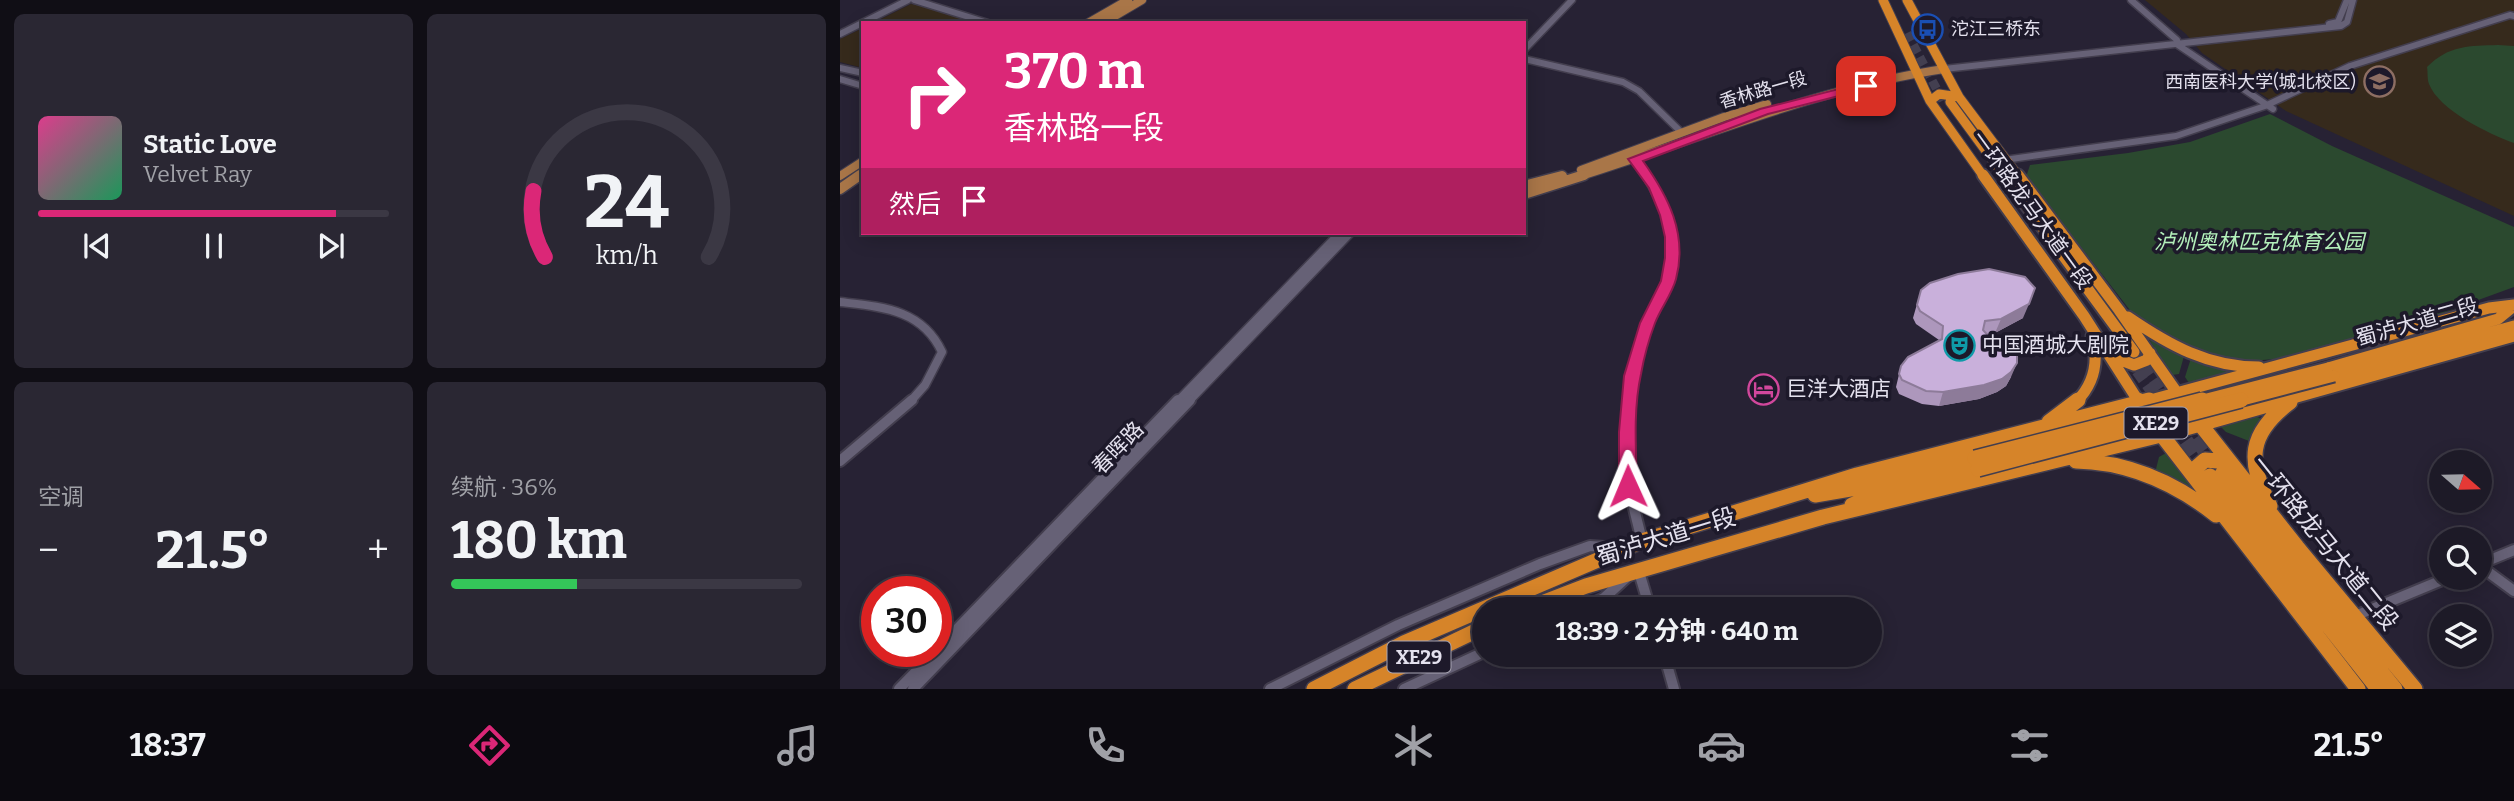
<!DOCTYPE html>
<html lang="zh">
<head>
<meta charset="utf-8">
<style>
  body { margin:0; font-family:Bitter,"Noto Sans SC",serif; background:#2a2733; color:#f1f3f6; height:100vh; display:flex; flex-direction:column; font-size:26px; white-space:nowrap }
  * { box-sizing:border-box; margin:0 }
  p { font-size:23px; color:#a0a1a7 }
  .icon { flex:none; width:38px; height:38px; fill:none; stroke:currentColor; stroke-width:2; stroke-linecap:round; stroke-linejoin:round }
  .map { position:relative; flex:1; overflow:hidden }
  .panel { display:flex; flex-direction:column; gap:14px; padding:14px; background:#100e15; width:840px }
  .panel>* { flex:none }
  .guide { position:absolute; left:21px; top:21px; width:665px; height:214px; border-radius:0px; box-shadow:0 4px 18px #0003,0 0 0 2px #3b3844; background:#db2777; color:#fff; overflow:hidden }
  .needle { width:46px; rotate:110deg }
  .tools { position:absolute; left:1589px; top:450px; display:grid; gap:14px }
  .tools a { display:grid; place-items:center; width:63px; height:63px; border-radius:50%; background:#1d1a27; box-shadow:0 4px 18px #0003,0 0 0 2px #3b3844; font-size:35px }
  .speed { position:absolute; left:21px; top:576px; display:flex; gap:14px; font-size:35px; font-weight:700; text-align:center }
  .speed>* { display:grid; place-content:center; width:91px; height:91px; border-radius:50%; background:#1d1a27; box-shadow:0 4px 18px #0003,0 0 0 2px #3b3844; line-height:1 }
  .speed .limit { border:10px solid #d22; background:#fff; color:#111 }
  .pin { position:absolute; display:grid; place-items:center; width:60px; height:60px; color:#fff; margin:-30px; border-radius:14px; box-shadow:0 4px 10px #0006 }
  .me { position:absolute; width:77px; margin:-38px; rotate:359deg; stroke-linejoin:round; filter:drop-shadow(0 0 5px #0008) }
  .turn { display:flex; align-items:center; gap:24px; height:147px; padding:0 28px; font-size:32px }
  .turn .icon { width:91px; height:91px; stroke-width:2.5 }
  .turn b { display:block; font-size:49px; line-height:60px }
  .then { display:flex; align-items:center; height:66px; padding:0 28px; background:#0003; gap:14px; font-size:26px }
  .big { font-size:52px; font-weight:700; line-height:1.1 }
  .panel .card { flex:1; display:flex; flex-direction:column; justify-content:center; gap:10px; min-width:0; padding:0 24px; border-radius:10px; background:#2a2733 }
  .panel .dial { align-items:center; gap:0 }
  .dial svg { height:182px; overflow:visible; fill:none; stroke:#3b3844; stroke-width:7; stroke-linecap:round; text-anchor:middle }
  .dial text { fill:#f1f3f6; stroke:none }
  .song { display:flex; align-items:center; gap:21px }
  .cover { width:84px; height:84px; border-radius:10px; background:linear-gradient(135deg,hsl(330 70% 55%),hsl(150 70% 35%)) }
  .played { height:7px; border-radius:4px; background:linear-gradient(90deg,#db2777 85%,#3b3844 85%) }
  .keys { display:flex; justify-content:space-around; direction:ltr }
  .heat { display:flex; justify-content:space-between; align-items:center; font-size:38px; direction:ltr }
  .charge { height:10px; border-radius:5px; background:linear-gradient(90deg,#34c759 36%,#3b3844 0) }
  .panel .tiles { flex:1; display:grid; gap:14px; grid-template-columns:repeat(2,1fr) }
  .trip { position:absolute; left:632px; top:597px; width:410px; height:70px; border-radius:35px; background:#1d1a27; box-shadow:0 4px 18px #0003,0 0 0 2px #3b3844; font-weight:700; line-height:70px; text-align:center }
  .dock { display:flex; height:112px; justify-content:space-around; align-items:center; background:#0c0a10; color:#a0a1a7 }
  .dock .icon { width:49px; height:49px }
  .dock .on { color:#db2777 }
  .dock b { font-size:32px; color:#f1f3f6 }
  main { display:flex; flex:1; min-height:0 }
  .map>svg:first-child { display:block }
  .education { fill:#362a1c }
  .green { fill:#2b492f }
  .lines { fill:none; stroke-linecap:round; stroke-linejoin:round }
  .highway-tunnel-far2 { stroke:#433f50; stroke-width:9; stroke-dasharray:9 4.5; stroke-linecap:butt }
  .highway-tunnel-far1 { stroke:#433f50; stroke-width:11; stroke-dasharray:11 6; stroke-linecap:butt }
  .highway-tunnel { stroke:#433f50; stroke-width:15; stroke-dasharray:15 7; stroke-linecap:butt }
  .minor-far2-casing { stroke:#433e4e; stroke-width:9 }
  .minor-far1-casing { stroke:#433e4e; stroke-width:11 }
  .minor-casing { stroke:#433e4e; stroke-width:14 }
  .major-far1-casing { stroke:#433e4e; stroke-width:10 }
  .major-casing { stroke:#433e4e; stroke-width:13 }
  .highway-far2-casing { stroke:#433e4e; stroke-width:11 }
  .highway-far1-casing { stroke:#433e4e; stroke-width:15 }
  .highway-casing { stroke:#433e4e; stroke-width:18 }
  .minor-far2 { stroke:#666176; stroke-width:6 }
  .minor-far1 { stroke:#666176; stroke-width:8 }
  .minor { stroke:#666176; stroke-width:10 }
  .major-far1 { stroke:#a97648; stroke-width:8 }
  .major { stroke:#a97648; stroke-width:10 }
  .highway-far2 { stroke:#d68429; stroke-width:9 }
  .highway-far1 { stroke:#d68429; stroke-width:11 }
  .highway { stroke:#d68429; stroke-width:15 }
  .highway-bridge-far1-casing { stroke:#433e4e; stroke-width:15; stroke-linecap:butt }
  .highway-bridge-casing { stroke:#433e4e; stroke-width:18; stroke-linecap:butt }
  .highway-bridge-far1 { stroke:#d68429; stroke-width:11 }
  .highway-bridge { stroke:#d68429; stroke-width:15 }
  .wall { fill:#ad97bc }
  .shaded-wall { fill:#8d7b99 }
  .building { fill:#c9b0db; stroke:#8d7b99; stroke-width:2 }
  .route { fill:#db2777; stroke:#8e194d; stroke-width:2 }
  .labels { text-anchor:middle; stroke-width:7; stroke-linejoin:round; paint-order:stroke }
  .far-poi-label { font-size:18px; fill:#e4e1ee; stroke:#1d192a; text-anchor:start }
  .far-street-label { font-size:18px; fill:#e4e1ee; stroke:#1d192a }
  .shield { fill:#1d192a; stroke:#a8a5b3; stroke-width:2 }
  .shield-label { font-size:19px; font-weight:bold; fill:#e4e1ee }
  .street-label { font-size:21px; fill:#e4e1ee; stroke:#1d192a }
  .park-label { font-size:21px; font-style:italic; fill:#b4f1bb; stroke:#1d192a }
  .poi-label { font-size:21px; fill:#e4e1ee; stroke:#1d192a; text-anchor:start }
  .near-street-label { font-size:24px; fill:#e4e1ee; stroke:#1d192a }
</style>
</head>
<body>
<main>
<section class="panel">
<div class="tiles">
<div class="card">
<div class="song"><i class="cover"></i><div><b>Static Love</b><p>Velvet Ray</p></div></div>
<div class="played"></div>
<div class="keys"><svg class="icon" aria-label="previous" viewBox="0 0 24 24"><path d="M18 5L8 12l10 7zM5 5v14"/></svg><svg class="icon" aria-label="pause" viewBox="0 0 24 24"><path d="M8 5v14M16 5v14"/></svg><svg class="icon" aria-label="next" viewBox="0 0 24 24"><path d="M6 5l10 7-10 7zM19 5v14"/></svg></div>
</div>
<div class="card dial"><svg viewBox="0 0 100 80">
<path d="M14 69A42 42 0 1 1 86 69"/>
<path d="M14 69A42 42 0 0 1 9 40" stroke="#db2777"/>
<text x="50" y="56" font-size="32" font-weight="700">24</text>
<text x="50" y="72" font-size="11">km/h</text>
</svg></div>
<div class="card"><p>空调</p>
<div class="heat"><a>−</a><b class="big">21.5°</b><a>+</a></div>
</div>
<div class="card"><p>续航 · 36%</p><b class="big">180 km</b><div class="charge"></div></div>
</div>
</section>
<div class="map">
<svg width="1674" height="689" viewBox="0 0 1674 689">
  <rect width="100%" height="100%" fill="#272234"/>
  <!-- education -->
  <path class="education" d="M 1305,0 L 1674,0 L 1674,216 L 1446,111 L 1362,53 L 1346,34 Z
    M 71,4 L 136,18 L 128,23 L 33,23 Z
    M 23,28 L 23,68 L 0,62 L 0,39 Z"/>
  <!-- green -->
  <path class="green" d="M 1658,45 L 1674,46 L 1674,143 C 1649,134 1599,110 1589,84 C 1587,79 1588,72 1587,67 C 1609,45 1629,46 1658,45 Z
    M 1430,114 L 1492,146 L 1674,227 L 1674,287 L 1578,322 L 1434,359 L 1390,363 L 1348,351 L 1293,314 L 1186,177 L 1190,165 L 1288,153 L 1350,142 Z
    M 1311,338 L 1344,356 L 1339,374 L 1332,375 L 1310,341 Z
    M 1351,358 L 1389,369 L 1390,372 L 1349,383 L 1345,377 Z
    M 1416,416 L 1421,419 L 1409,441 L 1386,432 L 1380,426 Z
    M 1326,453 L 1355,490 L 1356,493 L 1315,473 L 1319,457 Z"/>
  <g class="lines">
    <!-- highway-tunnel-far2 -->
    <path class="highway-tunnel-far2" d="M 1067,33 L 1104,103"/>
    <!-- highway-tunnel-far1 -->
    <path class="highway-tunnel-far1" d="M 1294,352 L 1329,402
      M 1297,371 L 1319,402"/>
    <!-- highway-tunnel -->
    <path class="highway-tunnel" d="M 1318,400 L 1321,405
      M 1328,400 L 1330,403
      M 1343,420 L 1375,465
      M 1333,423 L 1367,471"/>
    <defs>
      <path id="minor-far2" d="M 74,0 L 148,23
        M 1291,0 L 1337,40 L 1338,45 L 1433,109
        M 1489,24 L 1498,22 L 1507,0
        M 0,34 L 68,0
        M 684,50 L 732,0
        M 684,59 L 783,82 L 799,91 L 841,132
        M 0,68 L 23,73
        M 1104,69 L 1501,26 L 1507,22 L 1513,0
        M 0,79 L 23,86
        M 795,159 L 807,177
        M 1164,160 L 1336,136 L 1425,106 L 1510,66 L 1670,15 L 1674,16"/>
      <path id="minor-far1" d="M 0,302 C 42,307 82,309 102,352 L 85,385 L 70,402
        M 337,402 L 500,233
        M 348,402 L 510,233
        M 789,402 C 791,386 793,369 797,354 C 822,275 858,259 806,175"/>
      <path id="minor" d="M 789,400 L 788,484 L 802,541
        M 0,461 L 72,400
        M 1640,564 L 1674,550
        M 1640,566 L 1674,591
        M 799,572 L 810,609
        M 740,609 L 764,598 L 787,577
        M 1515,616 L 1607,578
        M 96,651 L 338,400
        M 824,654 L 834,689
        M 59,689 L 96,651
        M 73,689 L 350,400
        M 430,689 L 558,625 L 700,564 L 750,546 L 778,548
        M 564,689 L 644,652"/>
      <path id="major-far1" d="M 248,23 L 288,0
        M 263,23 L 302,0
        M 741,170 L 884,117 L 927,104
        M 0,176 L 23,161
        M 17,177 L 23,173
        M 719,177 L 722,176
        M 738,177 C 860,139 977,88 1104,69"/>
      <path id="major" d="M 684,186 L 722,176
        M 0,189 L 20,175
        M 684,194 L 744,175"/>
      <path id="highway-far2" d="M 1043,0 L 1090,101 L 1144,177
        M 1067,0 L 1119,97 L 1179,177
        M 1090,101 L 1099,94 L 1119,97
        M 1110,102 L 1165,177"/>
      <path id="highway-far1" d="M 1143,175 L 1244,316 L 1299,402
        M 1164,175 L 1294,352
        M 1178,175 L 1279,310 L 1340,397
        M 1288,317 C 1329,345 1368,367 1419,367
        M 1273,357 L 1294,365 L 1307,360 L 1310,353
        M 1488,368 L 1658,319 L 1674,306
        M 1494,376 L 1674,326
        M 1236,402 C 1255,383 1259,361 1252,336
        M 1303,402 L 1649,308 L 1674,305
        M 1439,402 L 1674,336"/>
      <path id="highway" d="M 1298,400 L 1304,409
        M 1357,420 L 1457,547 L 1575,689
        M 1209,422 L 1238,400
        M 1318,430 L 1518,689
        M 1236,461 C 1289,462 1334,482 1376,515
        M 1382,474 L 1555,689
        M 1370,476 L 1538,689
        M 1358,482 L 1357,467 L 1365,460 L 1378,461 L 1391,468
        M 975,495 L 1022,487 L 1135,458
        M 1012,505 L 1037,495 L 1138,469
        M 1430,506 C 1407,460 1408,434 1450,402
        M 686,609 L 746,586 L 983,517 L 1321,435 L 1445,400
        M 474,689 L 564,643 L 802,541 L 1017,475 L 1309,400
        M 515,689 L 644,627"/>
    </defs>
    <!-- minor-far2 casing -->
    <use href="#minor-far2" class="minor-far2-casing"/>
    <!-- minor-far1 casing -->
    <use href="#minor-far1" class="minor-far1-casing"/>
    <!-- minor casing -->
    <use href="#minor" class="minor-casing"/>
    <!-- major-far1 casing -->
    <use href="#major-far1" class="major-far1-casing"/>
    <!-- major casing -->
    <use href="#major" class="major-casing"/>
    <!-- highway-far2 casing -->
    <use href="#highway-far2" class="highway-far2-casing"/>
    <!-- highway-far1 casing -->
    <use href="#highway-far1" class="highway-far1-casing"/>
    <!-- highway casing -->
    <use href="#highway" class="highway-casing"/>
    <!-- minor-far2 -->
    <use href="#minor-far2" class="minor-far2"/>
    <!-- minor-far1 -->
    <use href="#minor-far1" class="minor-far1"/>
    <!-- minor -->
    <use href="#minor" class="minor"/>
    <!-- major-far1 -->
    <use href="#major-far1" class="major-far1"/>
    <!-- major -->
    <use href="#major" class="major"/>
    <!-- highway-far2 -->
    <use href="#highway-far2" class="highway-far2"/>
    <!-- highway-far1 -->
    <use href="#highway-far1" class="highway-far1"/>
    <!-- highway -->
    <use href="#highway" class="highway"/>
    <defs>
      <path id="highway-bridge-far1" d="M 1355,402 L 1488,368
        M 1395,402 L 1494,376"/>
      <path id="highway-bridge" d="M 1135,458 L 1362,400
        M 1138,469 L 1401,400"/>
    </defs>
    <!-- highway-bridge-far1 casing -->
    <use href="#highway-bridge-far1" class="highway-bridge-far1-casing"/>
    <!-- highway-bridge casing -->
    <use href="#highway-bridge" class="highway-bridge-casing"/>
    <!-- highway-bridge-far1 -->
    <use href="#highway-bridge-far1" class="highway-bridge-far1"/>
    <!-- highway-bridge -->
    <use href="#highway-bridge" class="highway-bridge"/>
  </g>
  <!-- wall -->
  <path class="wall" d="M 1081,290 L 1183,318 L 1155,333 L 1146,334 L 1171,377 L 1166,386 L 1157,392 L 1139,399 L 1099,406 L 1082,404 L 1059,394 L 1056,387 L 1061,366 L 1098,341 L 1099,340 L 1076,324 L 1073,318 Z"/>
  <!-- shaded-wall -->
  <path class="shaded-wall" d="M 1189,304 L 1183,318 L 1155,333 L 1161,319 Z
    M 1177,363 L 1171,377 L 1166,386 L 1157,392 L 1139,399 L 1099,406 L 1103,392 Z"/>
  <!-- building -->
  <path class="building" d="M 1149,269 L 1185,277 L 1195,288 L 1189,304 L 1161,319 L 1145,321 L 1143,330 L 1151,339 L 1171,345 L 1177,351 L 1177,363 L 1171,372 L 1162,379 L 1144,385 L 1103,392 L 1086,391 L 1062,380 L 1059,374 L 1061,366 L 1068,357 L 1102,339 L 1103,326 L 1080,311 L 1077,305 L 1081,290 L 1090,283 L 1118,274 Z"/>
  <!-- route -->
  <path class="route" d="M 1026,82 L 1032,86 L 1030,88 L 928,114 L 803,161 C 828,196 848,234 836,279 C 832,294 821,308 815,323 C 809,339 804,357 801,374 C 793,410 796,450 797,486 L 795,491 L 788,494 L 782,491 L 779,486 L 779,432 L 784,376 L 800,323 L 821,281 L 825,258 L 825,237 L 820,215 L 809,188 L 788,159 L 920,109 Z"/>
  <!-- icons -->
  <defs>
    <symbol id="bus-ring" viewBox="-11 -11 22 22"><circle r="9.5" fill="#1d192a" stroke="#1a4fb4" stroke-width="1.5"/><path d="M-5-6H5V4H4V6H2V4H-2V6H-4V4H-5ZM-3.5-4V0h7V-4ZM-3.5 1.2v1.5H-2V1.2ZM2 1.2v1.5H3.5V1.2Z" fill="#1a4fb4"/></symbol>
    <symbol id="university-ring" viewBox="-11 -11 22 22"><circle r="9.5" fill="#1d192a" stroke="#8d6e63" stroke-width="1.5"/><path d="M0-5L7-2L0 1L-7-2ZM-4 1L0 2.5L4 1V4Q0 6-4 4Z" fill="#8d6e63"/></symbol>
    <symbol id="theatre-ring" viewBox="-11 -11 22 22"><circle r="9.5" fill="#1d192a" stroke="#0f9aa8" stroke-width="1.5"/><path d="M-5-5.5Q0-4 5-5.5V0Q5 5 0 6Q-5 5-5 0ZM-3.3-2.5H-1v1.5H-3.3ZM1-2.5H3.3v1.5H1ZM-2.8 1Q0 5.5 2.8 1Z" fill="#0f9aa8"/></symbol>
    <symbol id="hotel-ring" viewBox="-11 -11 22 22"><circle r="9.5" fill="#1d192a" stroke="#d1479c" stroke-width="1.5"/><path d="M-6-4.5h1.5V1H6V5H4.5V3h-9V5H-6ZM-4 0a1.8 1.8 0 1 1 3.6 0ZM.5 0V-2.5h3Q6-2.5 6 0Z" fill="#d1479c"/></symbol>
  </defs>
  <g fill-rule="evenodd">
    <use href="#bus-ring" x="1070" y="12" width="35" height="35"/>
    <use href="#university-ring" x="1522" y="64" width="35" height="35"/>
    <use href="#theatre-ring" x="1102" y="328" width="35" height="35"/>
    <use href="#hotel-ring" x="906" y="372" width="35" height="35"/>
  </g>
  <g class="labels">
    <!-- far-poi labels -->
    <g class="far-poi-label">
      <text x="1111" y="35">沱江三桥东</text>
      <text x="1516" y="88" text-anchor="end">西南医科大学(城北校区)</text>
    </g>
    <!-- far-street labels -->
    <g class="far-street-label">
      <text transform="translate(923 90) rotate(-16)" y="6">香林路一段</text>
    </g>
    <!-- shield labels -->
    <g class="shield">
      <rect x="1284.5" y="407.5" width="63" height="31" rx="5"/>
      <rect x="547.5" y="641.5" width="63" height="31" rx="5"/>
    </g>
    <g class="shield-label">
      <text x="1316" y="430">XE29</text>
      <text x="579" y="664">XE29</text>
    </g>
    <!-- street labels -->
    <g class="street-label">
      <text transform="translate(1192 210) rotate(54)" y="7">一环路龙马大道一段</text>
      <text transform="translate(1577 322) rotate(-16)" y="7">蜀泸大道二段</text>
      <text transform="translate(278 448) rotate(-46)" y="7">春晖路</text>
    </g>
    <!-- park labels -->
    <g class="park-label">
      <text x="1419" y="249">泸州奥林匹克体育公园</text>
    </g>
    <!-- poi labels -->
    <g class="poi-label">
      <text x="1142" y="352">中国酒城大剧院</text>
      <text x="946" y="396">巨洋大酒店</text>
    </g>
    <!-- near-street labels -->
    <g class="near-street-label">
      <text transform="translate(826 537) rotate(-17)" y="8">蜀泸大道一段</text>
      <text transform="translate(1485 543) rotate(51)" y="8">一环路龙马大道二段</text>
    </g>
  </g>
</svg>
<div class="tools">
<a><svg class="needle" viewBox="-14 -14 28 28"><path d="M0-13l5 13h-10z" fill="#e53935"/><path d="M0 13l5-13h-10z" fill="#a0a1a7"/></svg></a>
<a><svg class="icon" aria-label="search" viewBox="0 0 24 24"><circle cx="10" cy="10" r="6"/><path d="M15 15l6 6"/></svg></a>
<a><svg class="icon" aria-label="layers" viewBox="0 0 24 24"><path d="M12 4l9 5-9 5-9-5zM3 14l9 5 9-5"/></svg></a>
</div>
<div class="speed"><div class="limit">30</div></div>
<div class="pin" style="left:1026px;top:86px;background:#d93025"><svg class="icon" aria-label="arrive" viewBox="0 0 24 24"><path d="M6 21V4h12l-3 4 3 4H6"/></svg></div>
<svg class="me" style="left:788px;top:486px" viewBox="-20 -20 40 40"><path d="M0-17L14 15 0 8-14 15z" fill="#db2777" stroke="#fff" stroke-width="4"/></svg>
<div class="trip">18:39 · 2 分钟 · 640 m</div>
<div class="guide">
<div class="turn"><svg class="icon" aria-label="right" viewBox="0 0 24 24"><path d="M7 20v-9h11M14 6l5 5-5 5"/></svg><div><b>370 m</b>香林路一段</div></div>
<div class="then">然后<svg class="icon" aria-label="arrive" viewBox="0 0 24 24"><path d="M6 21V4h12l-3 4 3 4H6"/></svg></div>
</div>
</div>
</main>
<nav class="dock">
<b>18:37</b>
<svg class="icon on" aria-label="directions" viewBox="0 0 24 24"><path d="M12 3l9 9-9 9-9-9zM9 14v-3h6M13 9l2 2-2 2"/></svg>
<svg class="icon" aria-label="music" viewBox="0 0 24 24"><path d="M9 18V5l10-2v13"/><circle cx="6" cy="18" r="3"/><circle cx="16" cy="16" r="3"/></svg>
<svg class="icon" aria-label="phone" viewBox="0 0 24 24"><path d="M5 4h4l2 5-3 2q2 4 5 5l2-3 5 2v4C11 20 4 13 5 4z"/></svg>
<svg class="icon" aria-label="climate" viewBox="0 0 24 24"><path d="M12 3v18M4 7l16 10M4 17L20 7"/></svg>
<svg class="icon" aria-label="car" viewBox="0 0 24 24"><path d="M5 17H2v-5l4-1 3-4h7l3 4 3 1v5h-3M9 17h6M6 11h13"/><circle cx="7" cy="17" r="2"/><circle cx="17" cy="17" r="2"/></svg>
<svg class="icon" aria-label="filters" viewBox="0 0 24 24"><path d="M4 7h16M4 17h16"/><circle cx="9" cy="7" r="2"/><circle cx="15" cy="17" r="2"/></svg>
<b>21.5°</b>
</nav>
</body>
</html>
